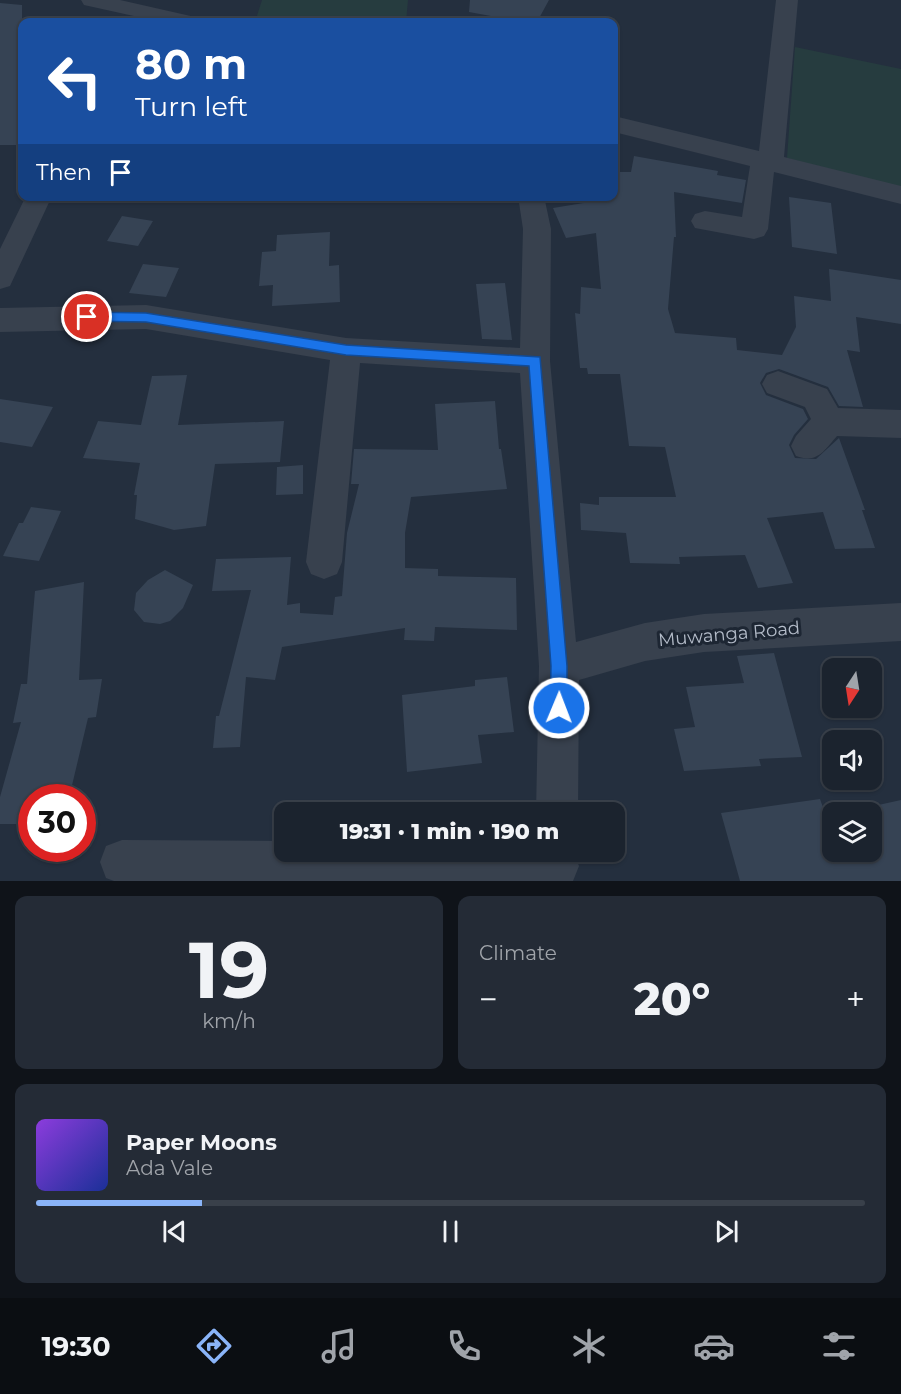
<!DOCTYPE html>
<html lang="en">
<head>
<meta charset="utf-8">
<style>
  body { margin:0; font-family:Montserrat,sans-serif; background:#242b36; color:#f1f3f6; height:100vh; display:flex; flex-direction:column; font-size:22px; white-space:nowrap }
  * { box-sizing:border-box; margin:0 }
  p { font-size:20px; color:#a0a4aa }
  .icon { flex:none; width:33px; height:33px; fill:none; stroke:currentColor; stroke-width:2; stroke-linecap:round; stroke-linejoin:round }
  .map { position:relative; height:881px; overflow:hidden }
  .details { display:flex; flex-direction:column; gap:15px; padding:15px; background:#0f1319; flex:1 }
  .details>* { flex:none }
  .top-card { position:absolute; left:18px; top:18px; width:600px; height:183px; border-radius:12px; box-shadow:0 2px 4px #0004,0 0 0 2px #39404a; background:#1a4fa0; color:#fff; overflow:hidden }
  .needle { width:39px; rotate:192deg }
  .tools { position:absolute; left:822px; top:658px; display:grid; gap:12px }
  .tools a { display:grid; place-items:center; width:60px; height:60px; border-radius:12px; background:#1b232e; box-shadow:0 2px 4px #0004,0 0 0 2px #39404a; font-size:30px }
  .speed { position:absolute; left:18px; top:784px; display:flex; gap:12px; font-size:30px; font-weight:700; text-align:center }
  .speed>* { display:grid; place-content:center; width:78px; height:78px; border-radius:50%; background:#1b232e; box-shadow:0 2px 4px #0004,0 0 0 2px #39404a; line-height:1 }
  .speed .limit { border:9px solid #d22; background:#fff; color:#111 }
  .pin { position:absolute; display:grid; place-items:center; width:51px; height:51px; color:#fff; margin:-26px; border:3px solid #fff; border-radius:50%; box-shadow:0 2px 6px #0007 }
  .me { position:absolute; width:66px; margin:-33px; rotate:1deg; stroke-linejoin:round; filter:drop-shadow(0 0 4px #0008) }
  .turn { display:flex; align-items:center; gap:21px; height:126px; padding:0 18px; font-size:27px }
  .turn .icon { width:78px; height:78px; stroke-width:2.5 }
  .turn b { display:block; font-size:42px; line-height:51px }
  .then { display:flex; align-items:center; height:57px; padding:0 18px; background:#0003; gap:12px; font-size:22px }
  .big { font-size:45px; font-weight:800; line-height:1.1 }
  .details .widget { flex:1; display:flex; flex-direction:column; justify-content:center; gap:9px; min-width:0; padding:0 21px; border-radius:12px; background:#242b36 }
  .details .dial { align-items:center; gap:0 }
  .dial b { font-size:78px; line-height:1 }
  .song { display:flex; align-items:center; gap:18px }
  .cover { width:72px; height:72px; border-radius:9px; background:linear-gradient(135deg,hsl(270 70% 55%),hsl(230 70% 35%)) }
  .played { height:6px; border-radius:3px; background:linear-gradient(90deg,#8ab4f8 20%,#39404a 20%) }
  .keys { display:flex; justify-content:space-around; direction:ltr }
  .heat { display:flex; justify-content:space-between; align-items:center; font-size:33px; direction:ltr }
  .details .tiles { flex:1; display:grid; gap:15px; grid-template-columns:1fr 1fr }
  .widget:last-child { grid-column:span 2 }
  .trip { position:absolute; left:274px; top:802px; width:351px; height:60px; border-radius:12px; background:#1b232e; box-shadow:0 2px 4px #0004,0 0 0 2px #39404a; font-weight:800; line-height:60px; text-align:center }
  .dock { display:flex; height:96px; justify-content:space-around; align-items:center; background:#0b0e12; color:#a0a4aa }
  .dock .icon { width:42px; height:42px }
  .dock .current { color:#8ab4f8 }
  .dock b { font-size:27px; color:#f1f3f6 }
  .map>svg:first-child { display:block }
  .green { fill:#263c3f }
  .building { fill:#364354 }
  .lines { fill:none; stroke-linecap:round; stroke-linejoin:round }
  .minor { fill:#38414e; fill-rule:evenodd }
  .route { fill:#1a73e8; stroke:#114b97; stroke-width:1.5 }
  .labels { text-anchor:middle; stroke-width:6; stroke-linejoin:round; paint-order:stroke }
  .street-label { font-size:18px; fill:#b4bcc9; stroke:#1d2633 }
</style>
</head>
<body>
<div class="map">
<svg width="901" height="881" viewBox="0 0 901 881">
  <rect width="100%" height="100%" fill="#242f3e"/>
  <!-- green -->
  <path class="green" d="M 262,0 L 408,0 L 406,22 L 255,22 Z
    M 795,47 L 901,69 L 901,188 L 787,158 Z"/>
  <!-- building -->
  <path class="building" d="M 470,0 L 549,0 L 537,22 L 524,22 L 469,12 Z
    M 0,3 L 22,5 L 22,145 L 0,145 Z
    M 634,156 L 718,171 L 717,175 L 746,180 L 742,203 L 674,192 L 676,237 L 674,237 L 668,309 L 675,333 L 736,338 L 737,350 L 782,355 L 796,327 L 794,296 L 831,301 L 829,269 L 901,280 L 901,324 L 856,317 L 860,352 L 847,350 L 863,407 L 839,406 L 828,387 L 779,369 L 766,373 L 760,383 L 766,395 L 803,409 L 808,419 L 794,435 L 789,445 L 795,458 L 816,459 L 839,438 L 865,510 L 862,510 L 875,548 L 835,549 L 823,512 L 767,518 L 793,583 L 758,588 L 745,555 L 679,557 L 680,564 L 630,563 L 626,533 L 581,530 L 580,503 L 599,505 L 599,497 L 676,497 L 665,447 L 629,446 L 620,374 L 588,374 L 587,368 L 580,368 L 575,313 L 580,314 L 581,287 L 601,289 L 596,233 L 566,238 L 553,208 L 614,198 L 614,172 L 631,172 Z
    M 789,197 L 831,203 L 837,254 L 792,247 Z
    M 122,216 L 153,221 L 138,246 L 107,241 Z
    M 330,232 L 329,266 L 339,265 L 340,302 L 272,306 L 273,285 L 259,286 L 262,252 L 276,251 L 277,235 Z
    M 143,264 L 179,268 L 166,297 L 129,293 Z
    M 505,283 L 512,340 L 482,339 L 476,284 Z
    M 187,375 L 178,425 L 284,421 L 280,462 L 215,464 L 206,526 L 174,530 L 135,519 L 137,495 L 134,495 L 140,463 L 83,458 L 98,421 L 141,425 L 152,376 Z
    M 0,399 L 53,407 L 32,447 L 0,442 Z
    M 495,401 L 499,449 L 501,449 L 507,489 L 411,497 L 405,533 L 405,568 L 438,569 L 438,576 L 516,578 L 517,630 L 435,627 L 434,641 L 404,640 L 405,628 L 282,647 L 275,680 L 246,677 L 240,747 L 213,748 L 216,716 L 219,716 L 251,590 L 212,591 L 216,559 L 291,557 L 287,605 L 300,603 L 300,613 L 333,615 L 335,597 L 342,596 L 347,533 L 359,484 L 351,484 L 354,449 L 438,450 L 435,404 Z
    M 303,465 L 303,494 L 276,495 L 277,467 Z
    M 31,507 L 61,511 L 39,561 L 3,556 L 19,523 L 23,523 Z
    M 165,570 L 193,585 L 183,608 L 170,621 L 160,624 L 144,622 L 134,610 L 136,593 L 148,580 Z
    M 84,582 L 79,680 L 102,679 L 96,717 L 88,718 L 69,798 L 32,798 L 32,824 L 0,824 L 0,797 L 21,722 L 13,723 L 21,684 L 27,684 L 35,591 Z
    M 774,653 L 802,757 L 759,759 L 761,766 L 684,771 L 674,729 L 695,727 L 686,687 L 744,683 L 737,656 Z
    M 507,677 L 514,732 L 478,735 L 482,763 L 407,772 L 402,695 L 475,686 L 475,680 Z
    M 820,799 L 826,816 L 832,815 L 832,852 L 872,852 L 872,813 L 842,813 L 901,800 L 901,881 L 740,881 L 721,813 Z"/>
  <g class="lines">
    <!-- minor -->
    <path class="minor" d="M 81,0 L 120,0 L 195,17 L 198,22 L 161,22 L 84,5 Z
      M 776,0 L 798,0 L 784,157 L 901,186 L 901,204 L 774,172 L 768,229 L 764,236 L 754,239 L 695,228 L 691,221 L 695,214 L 705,211 L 742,217 L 750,166 L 614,132 L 614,116 L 759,151 Z
      M 26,196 L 52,196 L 10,286 L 0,289 L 0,249 Z
      M 518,196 L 544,196 L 551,229 L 550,361 L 576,642 L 645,623 L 704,614 L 901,603 L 901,641 L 704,652 L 645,661 L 579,680 L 578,813 L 536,813 L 539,666 L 520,373 L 360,363 L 342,562 L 337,574 L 324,579 L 311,574 L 306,562 L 330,360 L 146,329 L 0,332 L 0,308 L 146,305 L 346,338 L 520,348 L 523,229 Z
      M 778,371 L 827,389 L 838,408 L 901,410 L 901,438 L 837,436 C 824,451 817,464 796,456 L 791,446 L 796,436 L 811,419 L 805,407 L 767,393 L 762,384 L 767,375 Z
      M 122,840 L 285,841 L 285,852 L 573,852 L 579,866 L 573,881 L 114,881 L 106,878 L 100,862 L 106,846 Z"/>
  </g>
  <!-- route -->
  <path class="route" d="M 87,312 L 146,313 L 346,345 L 540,357 L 567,666 L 567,708 L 565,714 L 559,716 L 553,714 L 550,708 L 551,666 L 529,366 L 346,355 L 146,322 L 87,321 L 81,317 Z"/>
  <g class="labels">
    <!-- street labels -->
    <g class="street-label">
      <text transform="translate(729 634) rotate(-5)" y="6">Muwanga Road</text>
    </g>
  </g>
</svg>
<div class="tools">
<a><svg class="needle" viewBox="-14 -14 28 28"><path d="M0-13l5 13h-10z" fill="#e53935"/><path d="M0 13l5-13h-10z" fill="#a0a4aa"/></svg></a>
<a><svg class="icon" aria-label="sound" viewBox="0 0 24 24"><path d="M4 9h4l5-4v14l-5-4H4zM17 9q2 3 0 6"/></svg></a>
<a><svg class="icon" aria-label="layers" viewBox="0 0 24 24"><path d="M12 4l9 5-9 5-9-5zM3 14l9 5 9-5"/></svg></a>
</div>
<div class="speed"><div class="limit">30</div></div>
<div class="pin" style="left:87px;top:317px;background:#d93025"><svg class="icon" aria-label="arrive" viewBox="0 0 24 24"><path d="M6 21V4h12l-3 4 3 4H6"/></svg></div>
<svg class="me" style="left:559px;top:708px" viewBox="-20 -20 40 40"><circle r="17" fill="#1a73e8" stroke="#fff" stroke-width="3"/><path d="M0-11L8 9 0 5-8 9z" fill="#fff"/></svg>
<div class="trip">19:31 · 1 min · 190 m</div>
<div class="top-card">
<div class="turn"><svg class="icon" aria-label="left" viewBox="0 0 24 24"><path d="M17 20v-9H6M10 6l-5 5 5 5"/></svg><div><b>80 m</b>Turn left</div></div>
<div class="then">Then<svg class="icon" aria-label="arrive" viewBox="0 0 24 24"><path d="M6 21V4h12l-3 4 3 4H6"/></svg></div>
</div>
</div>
<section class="details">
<div class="tiles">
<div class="widget dial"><b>19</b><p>km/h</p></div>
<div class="widget"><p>Climate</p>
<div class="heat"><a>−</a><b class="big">20°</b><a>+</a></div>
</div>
<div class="widget">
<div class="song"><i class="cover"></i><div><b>Paper Moons</b><p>Ada Vale</p></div></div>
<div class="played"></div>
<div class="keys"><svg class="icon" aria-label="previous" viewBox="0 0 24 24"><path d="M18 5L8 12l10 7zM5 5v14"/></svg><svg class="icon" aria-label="pause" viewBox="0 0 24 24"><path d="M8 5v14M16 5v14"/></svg><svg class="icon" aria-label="next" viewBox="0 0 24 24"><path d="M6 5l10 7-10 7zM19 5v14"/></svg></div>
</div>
</div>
</section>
<nav class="dock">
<b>19:30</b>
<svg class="icon current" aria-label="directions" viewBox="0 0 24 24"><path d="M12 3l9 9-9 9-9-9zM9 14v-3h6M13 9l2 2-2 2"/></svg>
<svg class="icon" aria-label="music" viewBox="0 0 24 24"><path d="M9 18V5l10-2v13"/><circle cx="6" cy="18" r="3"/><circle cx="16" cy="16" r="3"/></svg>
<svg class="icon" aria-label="phone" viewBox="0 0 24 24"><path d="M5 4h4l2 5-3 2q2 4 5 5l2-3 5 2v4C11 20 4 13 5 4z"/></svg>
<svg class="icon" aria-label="climate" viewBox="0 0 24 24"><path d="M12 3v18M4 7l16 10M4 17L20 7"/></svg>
<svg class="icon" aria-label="car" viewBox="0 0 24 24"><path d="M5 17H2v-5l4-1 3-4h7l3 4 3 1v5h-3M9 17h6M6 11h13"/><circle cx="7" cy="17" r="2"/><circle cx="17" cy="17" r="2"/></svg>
<svg class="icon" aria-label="filters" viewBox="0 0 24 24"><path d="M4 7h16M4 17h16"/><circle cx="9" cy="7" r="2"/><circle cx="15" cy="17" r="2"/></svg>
</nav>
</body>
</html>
